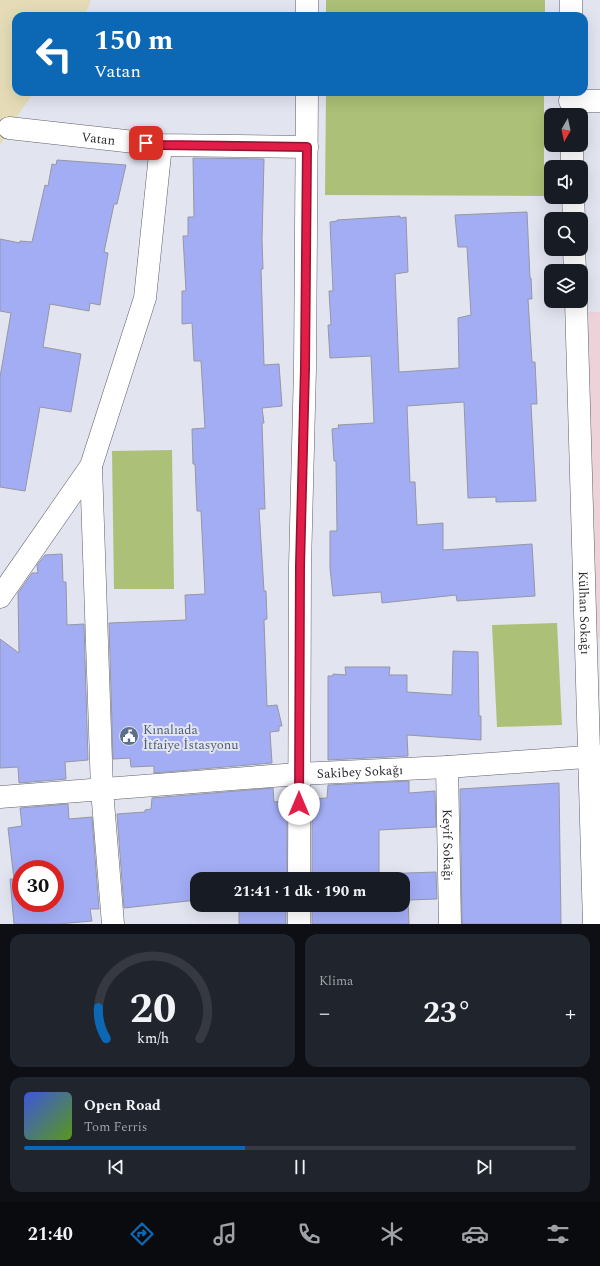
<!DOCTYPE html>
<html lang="tr">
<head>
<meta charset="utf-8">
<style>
  body { margin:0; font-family:Spectral,serif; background:#20242c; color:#f1f3f6; height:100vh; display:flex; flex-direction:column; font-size:15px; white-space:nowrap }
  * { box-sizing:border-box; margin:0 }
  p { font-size:13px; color:#9ea1a6 }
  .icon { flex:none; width:22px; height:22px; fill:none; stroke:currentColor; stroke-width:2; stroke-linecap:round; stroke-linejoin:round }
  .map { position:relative; height:924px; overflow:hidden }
  .details { display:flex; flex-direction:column; gap:10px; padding:10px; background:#0d0f14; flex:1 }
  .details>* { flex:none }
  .hud { position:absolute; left:12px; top:12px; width:576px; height:84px; border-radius:12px; box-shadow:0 4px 16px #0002; background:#0c68b5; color:#fff; overflow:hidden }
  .needle { width:26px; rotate:189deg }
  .buttons { position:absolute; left:544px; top:108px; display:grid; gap:8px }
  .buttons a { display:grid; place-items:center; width:44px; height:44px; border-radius:8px; background:#171b24; box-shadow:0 4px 16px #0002; font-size:20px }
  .speed { position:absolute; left:12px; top:860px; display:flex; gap:8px; font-size:20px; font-weight:700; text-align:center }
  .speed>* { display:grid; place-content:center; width:52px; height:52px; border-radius:50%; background:#171b24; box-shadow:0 4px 16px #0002; line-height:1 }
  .speed .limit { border:6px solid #d22; background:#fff; color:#111 }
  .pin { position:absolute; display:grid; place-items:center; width:34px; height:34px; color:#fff; margin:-17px; border-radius:8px; box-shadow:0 2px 6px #0006 }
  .me { position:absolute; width:44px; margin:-22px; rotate:0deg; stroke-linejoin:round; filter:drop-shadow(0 0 3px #0008) }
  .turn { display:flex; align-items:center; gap:14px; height:84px; padding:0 16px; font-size:18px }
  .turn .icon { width:52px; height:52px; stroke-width:2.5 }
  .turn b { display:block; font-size:28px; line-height:34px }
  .big { font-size:30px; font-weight:700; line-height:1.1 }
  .details .tile { flex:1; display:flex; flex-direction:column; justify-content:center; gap:6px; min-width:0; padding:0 14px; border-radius:12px; background:#20242c }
  .details .dial { align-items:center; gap:0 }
  .dial svg { height:104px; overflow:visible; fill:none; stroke:#363941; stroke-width:7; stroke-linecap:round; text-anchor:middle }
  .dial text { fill:#f1f3f6; stroke:none }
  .song { display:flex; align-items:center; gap:12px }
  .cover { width:48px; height:48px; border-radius:6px; background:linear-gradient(135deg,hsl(230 70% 55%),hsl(90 70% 35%)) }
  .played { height:4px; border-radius:2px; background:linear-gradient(90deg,#0c68b5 40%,#363941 40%) }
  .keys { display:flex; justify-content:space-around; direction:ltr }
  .heat { display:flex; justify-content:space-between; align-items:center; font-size:22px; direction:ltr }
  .details .tiles { flex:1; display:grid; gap:10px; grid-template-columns:1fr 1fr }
  .tile:last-child { grid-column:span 2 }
  .trip { position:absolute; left:190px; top:872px; width:220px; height:40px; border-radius:12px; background:#171b24; box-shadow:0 4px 16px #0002; font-weight:700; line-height:40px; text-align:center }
  .tab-bar { display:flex; height:64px; justify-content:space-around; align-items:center; background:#090b0e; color:#9ea1a6 }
  .tab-bar .icon { width:28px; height:28px }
  .tab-bar .selected { color:#0c68b5 }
  .tab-bar b { font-size:18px; color:#f1f3f6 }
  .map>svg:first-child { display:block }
  .education { fill:#edd3d9 }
  .green { fill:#acc077 }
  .sand { fill:#e5dcb7 }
  .building { fill:#a3adf4; stroke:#9597a3; fill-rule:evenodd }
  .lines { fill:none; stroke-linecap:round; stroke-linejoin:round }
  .minor-casing { stroke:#5e606b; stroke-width:23 }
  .minor { stroke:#fff; stroke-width:22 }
  .route-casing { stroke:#92132f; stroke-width:10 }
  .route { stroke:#e11d48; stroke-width:7 }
  .labels { text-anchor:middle; stroke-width:4; stroke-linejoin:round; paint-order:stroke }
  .street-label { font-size:13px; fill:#292a2e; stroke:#e2e4f0 }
  .service-label { font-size:13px; fill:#4e5e75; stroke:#e2e4f0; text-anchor:start }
</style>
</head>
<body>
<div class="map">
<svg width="600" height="924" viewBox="0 0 600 924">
  <rect width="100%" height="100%" fill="#e2e4f0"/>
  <!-- education -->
  <path class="education" d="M 584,312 L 600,312 L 600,638 L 595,638 Z"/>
  <!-- green -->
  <path class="green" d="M 326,0 L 545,0 L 545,16 L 326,16 Z
    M 326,92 L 544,92 L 544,196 L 325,195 Z
    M 172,450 L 174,589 L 114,589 L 112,451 Z
    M 557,623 L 562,725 L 497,727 L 492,625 Z"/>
  <!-- sand -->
  <path class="sand" d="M 0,0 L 91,0 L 85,16 L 16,16 L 16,92 L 34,92 L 9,128 L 0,146 Z"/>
  <!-- building -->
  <path class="building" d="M 193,158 L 264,159 L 262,240 L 263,269 L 261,269 L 264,365 L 279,364 L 282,406 L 262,408 L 264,423 L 262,423 L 265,509 L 259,509 L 264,591 L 266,591 L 267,619 L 264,620 L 267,706 L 277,705 L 282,726 L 279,726 L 279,731 L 270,732 L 272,763 L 154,773 L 154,766 L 131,767 L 130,758 L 113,759 L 109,623 L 186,620 L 185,595 L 205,594 L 201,511 L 197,511 L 195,464 L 193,464 L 192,429 L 205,428 L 201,361 L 194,361 L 192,323 L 182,324 L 182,291 L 186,291 L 183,236 L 188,236 L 188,217 L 194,217 Z
    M 57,160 L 126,165 L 117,204 L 114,204 L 104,252 L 108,253 L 100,305 L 90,303 L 89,311 L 50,304 L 43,347 L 81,354 L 71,412 L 40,407 L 25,491 L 0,487 L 0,377 L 11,313 L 0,311 L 0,239 L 20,243 L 20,241 L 32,242 L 45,185 L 48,186 L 52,164 L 56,165 Z
    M 527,212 L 530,278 L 531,278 L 532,299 L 528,299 L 532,362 L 535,362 L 537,404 L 531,404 L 536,501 L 496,502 L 496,497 L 468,498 L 464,402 L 407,406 L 410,482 L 415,482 L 417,525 L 443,523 L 443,550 L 532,544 L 535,596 L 457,601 L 456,595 L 382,603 L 381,592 L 333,596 L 330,568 L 330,531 L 337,531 L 336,461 L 334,461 L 332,429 L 339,428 L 338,425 L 374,423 L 371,356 L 330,358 L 328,325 L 331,325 L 329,291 L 333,291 L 330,222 L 337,221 L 337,220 L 400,216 L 400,218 L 406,217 L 408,272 L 395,274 L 399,372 L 459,368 L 458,318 L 471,315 L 467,247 L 458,247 L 455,215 Z
    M 62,554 L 63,582 L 66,582 L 67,625 L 84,624 L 88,760 L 65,762 L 66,779 L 19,783 L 18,767 L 0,768 L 0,639 L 19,653 L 18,593 L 32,573 L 38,573 L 37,565 L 45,555 Z
    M 453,651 L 478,652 L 479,716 L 481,716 L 481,740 L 407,735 L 408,756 L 328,760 L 328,676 L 333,676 L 333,674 L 346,675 L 345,667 L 390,667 L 389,675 L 407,675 L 407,692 L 452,695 Z
    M 409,781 L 409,793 L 435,791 L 436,827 L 379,830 L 379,874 L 436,872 L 437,899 L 408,900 L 409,924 L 312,924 L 312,905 L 403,905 L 403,879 L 312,879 L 312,799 L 327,798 L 328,785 Z
    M 559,783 L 561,924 L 462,924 L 460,789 Z
    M 273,788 L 274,802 L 287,801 L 287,879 L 197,879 L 197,900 L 124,908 L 117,814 L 145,812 L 145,810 L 151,809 L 152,798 Z
    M 68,804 L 69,819 L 92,817 L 99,909 L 90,909 L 92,921 L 58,924 L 14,924 L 10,879 L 14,879 L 8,828 L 22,826 L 20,808 ZM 21,869 L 55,869 L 55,903 L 21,903 Z
    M 212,905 L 286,905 L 286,924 L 239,924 L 239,908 L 213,910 Z"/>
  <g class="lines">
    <defs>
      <g id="minor">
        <path d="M 307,0 L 307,16"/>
        <path d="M 571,16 L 571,0"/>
        <path d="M 570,101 L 600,101"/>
        <path id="s1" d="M 9,128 L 161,145 L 307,147"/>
        <path d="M 572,145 L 572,167"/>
        <path d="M 573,197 L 574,219"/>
        <path d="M 574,249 L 575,271"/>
        <path id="s2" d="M 576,301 L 594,924"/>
        <path d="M 91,466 L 102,790 L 113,924"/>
        <path d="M 0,597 L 91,466 L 145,298 L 161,145"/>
        <path id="s3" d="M 447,767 L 450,924"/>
        <path id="s4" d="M 0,797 L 298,774 L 447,767 L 600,756"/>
        <path d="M 299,879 L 300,566 L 305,368 L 307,92"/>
        <path d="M 299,905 L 299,924"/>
      </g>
    </defs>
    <!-- minor casing -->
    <use href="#minor" class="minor-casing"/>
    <!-- minor -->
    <use href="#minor" class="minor"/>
  </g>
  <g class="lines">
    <defs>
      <path id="route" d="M 146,143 L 161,145 L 307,147 L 305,368 L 300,566 L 299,804"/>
    </defs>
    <!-- route casing -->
    <use href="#route" class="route-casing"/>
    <!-- route -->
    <use href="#route" class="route"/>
  </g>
  <!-- icons -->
  <defs>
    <symbol id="civic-disc" viewBox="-11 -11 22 22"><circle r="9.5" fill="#5c6f8a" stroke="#e2e4f0"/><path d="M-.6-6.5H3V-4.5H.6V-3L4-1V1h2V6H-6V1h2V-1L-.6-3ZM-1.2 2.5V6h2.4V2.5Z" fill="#fff"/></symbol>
  </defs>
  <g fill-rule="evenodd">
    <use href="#civic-disc" x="118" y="725" width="22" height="22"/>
  </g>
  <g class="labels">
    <!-- street labels -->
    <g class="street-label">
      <text dy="5" stroke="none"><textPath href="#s1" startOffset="90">Vatan</textPath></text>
      <text dy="5" stroke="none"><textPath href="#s2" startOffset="312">Külhan Sokağı</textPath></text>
      <text dy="5" stroke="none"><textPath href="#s4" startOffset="361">Sakibey Sokağı</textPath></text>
      <text dy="5" stroke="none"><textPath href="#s3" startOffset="78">Keyif Sokağı</textPath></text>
    </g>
    <!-- service labels -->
    <g class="service-label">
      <text x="143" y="734">Kınalıada<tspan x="143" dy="15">İtfaiye İstasyonu</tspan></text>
    </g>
  </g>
</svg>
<div class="buttons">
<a><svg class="needle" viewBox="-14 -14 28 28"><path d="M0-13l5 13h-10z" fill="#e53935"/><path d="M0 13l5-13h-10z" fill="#9ea1a6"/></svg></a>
<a><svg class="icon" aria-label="sound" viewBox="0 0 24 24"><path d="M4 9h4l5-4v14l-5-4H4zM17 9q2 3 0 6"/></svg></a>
<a><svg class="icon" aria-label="search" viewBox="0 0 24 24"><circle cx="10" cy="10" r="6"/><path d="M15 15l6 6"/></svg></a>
<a><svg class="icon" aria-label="layers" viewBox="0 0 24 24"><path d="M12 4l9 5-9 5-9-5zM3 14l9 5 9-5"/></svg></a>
</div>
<div class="speed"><div class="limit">30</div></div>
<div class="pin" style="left:146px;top:143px;background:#d93025"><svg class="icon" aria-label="arrive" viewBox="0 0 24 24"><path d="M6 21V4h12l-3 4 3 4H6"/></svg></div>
<svg class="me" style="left:299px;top:804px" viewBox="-20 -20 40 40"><circle r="19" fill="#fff"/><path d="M0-13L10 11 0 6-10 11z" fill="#e11d48"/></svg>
<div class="trip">21:41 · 1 dk · 190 m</div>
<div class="hud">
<div class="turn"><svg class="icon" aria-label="left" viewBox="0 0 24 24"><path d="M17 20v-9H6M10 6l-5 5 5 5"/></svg><div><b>150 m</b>Vatan</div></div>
</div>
</div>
<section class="details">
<div class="tiles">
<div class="tile dial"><svg viewBox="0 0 100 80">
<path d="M14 69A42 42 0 1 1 86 69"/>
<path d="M14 69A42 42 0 0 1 8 45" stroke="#0c68b5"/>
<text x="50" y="56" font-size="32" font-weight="700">20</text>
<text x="50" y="72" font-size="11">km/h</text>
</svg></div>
<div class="tile"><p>Klima</p>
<div class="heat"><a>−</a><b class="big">23°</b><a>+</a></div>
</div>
<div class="tile">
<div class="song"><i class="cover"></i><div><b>Open Road</b><p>Tom Ferris</p></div></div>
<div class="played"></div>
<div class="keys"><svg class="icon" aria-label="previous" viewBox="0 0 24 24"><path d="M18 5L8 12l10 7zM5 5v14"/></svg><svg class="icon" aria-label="pause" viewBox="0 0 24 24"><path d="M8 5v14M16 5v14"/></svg><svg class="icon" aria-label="next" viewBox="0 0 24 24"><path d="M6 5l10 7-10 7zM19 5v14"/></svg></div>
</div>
</div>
</section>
<nav class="tab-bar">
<b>21:40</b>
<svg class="icon selected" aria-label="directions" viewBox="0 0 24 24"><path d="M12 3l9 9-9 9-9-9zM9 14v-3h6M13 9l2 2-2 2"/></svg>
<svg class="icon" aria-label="music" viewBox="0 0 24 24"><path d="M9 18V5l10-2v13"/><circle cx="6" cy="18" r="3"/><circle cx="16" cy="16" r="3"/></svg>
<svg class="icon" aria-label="phone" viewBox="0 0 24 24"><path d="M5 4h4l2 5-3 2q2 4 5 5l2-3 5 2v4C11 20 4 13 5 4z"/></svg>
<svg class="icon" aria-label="climate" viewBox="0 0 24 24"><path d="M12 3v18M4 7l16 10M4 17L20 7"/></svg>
<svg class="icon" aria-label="car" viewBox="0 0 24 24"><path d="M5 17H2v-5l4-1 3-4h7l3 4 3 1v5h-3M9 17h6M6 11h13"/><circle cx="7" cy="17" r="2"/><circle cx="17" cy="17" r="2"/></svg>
<svg class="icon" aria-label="filters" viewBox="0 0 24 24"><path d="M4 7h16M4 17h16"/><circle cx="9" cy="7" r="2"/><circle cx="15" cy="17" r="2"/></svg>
</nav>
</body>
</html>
